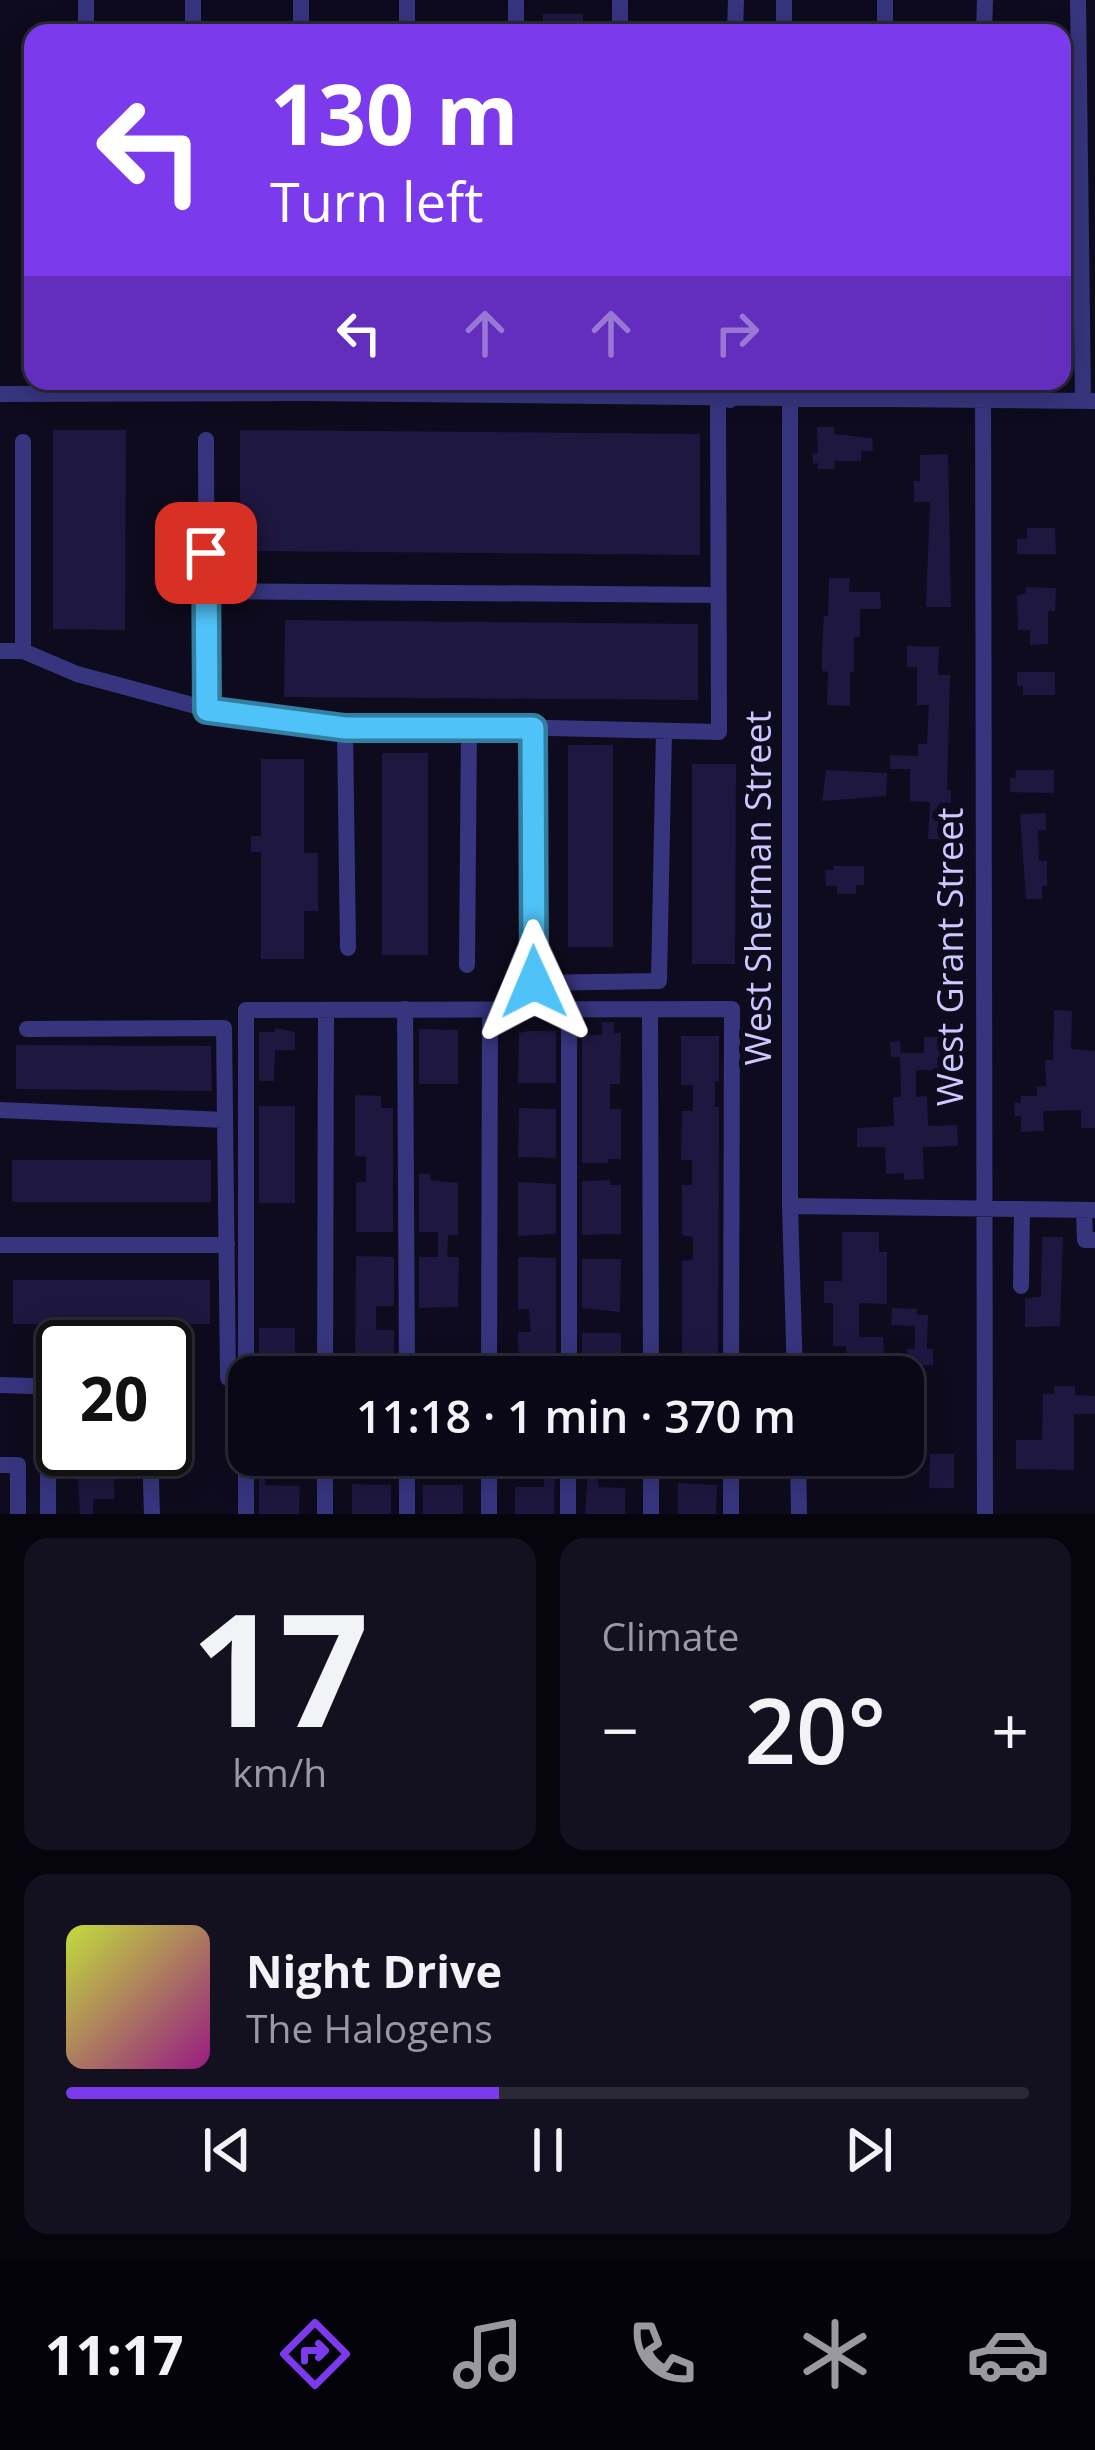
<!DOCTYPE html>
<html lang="en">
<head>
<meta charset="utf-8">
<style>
  body { margin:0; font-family:"Open Sans",sans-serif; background:#13111f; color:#f1f3f6; height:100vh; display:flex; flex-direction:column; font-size:45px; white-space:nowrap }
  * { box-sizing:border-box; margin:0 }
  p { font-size:39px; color:#999aa1 }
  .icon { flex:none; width:66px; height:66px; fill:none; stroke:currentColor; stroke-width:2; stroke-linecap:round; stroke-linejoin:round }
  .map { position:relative; height:1514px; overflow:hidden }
  .sheet { display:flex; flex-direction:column; gap:24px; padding:24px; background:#06040c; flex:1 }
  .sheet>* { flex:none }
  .hud { position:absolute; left:24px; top:24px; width:1047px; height:366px; border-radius:24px; box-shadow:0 6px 30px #0003,0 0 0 3px #2a2935; background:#7c3aed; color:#fff; overflow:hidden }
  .speed { position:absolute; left:36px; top:1320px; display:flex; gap:24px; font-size:60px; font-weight:700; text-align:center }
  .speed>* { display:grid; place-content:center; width:156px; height:156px; border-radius:50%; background:#0a0816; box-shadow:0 6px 30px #0003,0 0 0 3px #2a2935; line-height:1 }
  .speed .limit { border:6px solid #111; border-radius:18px; background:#fff; color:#111 }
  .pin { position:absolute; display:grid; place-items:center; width:102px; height:102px; color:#fff; margin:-51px; border-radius:24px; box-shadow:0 6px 18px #0006 }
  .me { position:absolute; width:132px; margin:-66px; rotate:359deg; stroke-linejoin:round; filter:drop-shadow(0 0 9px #0008) }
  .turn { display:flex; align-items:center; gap:42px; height:252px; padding:0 48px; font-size:54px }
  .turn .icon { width:156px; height:156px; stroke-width:2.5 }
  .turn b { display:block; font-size:84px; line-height:102px }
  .lanes { display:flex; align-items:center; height:114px; padding:0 48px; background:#0003; justify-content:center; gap:60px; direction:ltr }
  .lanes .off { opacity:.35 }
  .big { font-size:90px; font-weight:600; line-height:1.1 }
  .sheet .card { flex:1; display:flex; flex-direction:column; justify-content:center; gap:18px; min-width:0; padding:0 42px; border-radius:24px; background:#13111f }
  .sheet .dial { align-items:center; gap:0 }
  .dial b { font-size:156px; line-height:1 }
  .song { display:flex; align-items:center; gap:36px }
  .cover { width:144px; height:144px; border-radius:18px; background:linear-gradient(135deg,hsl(70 70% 55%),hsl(310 70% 35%)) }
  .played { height:12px; border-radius:6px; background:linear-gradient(90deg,#7c3aed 45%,#2a2935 45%) }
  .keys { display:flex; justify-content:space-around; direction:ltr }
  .heat { display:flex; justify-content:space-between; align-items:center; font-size:66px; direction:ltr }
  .sheet .tiles { flex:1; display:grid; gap:24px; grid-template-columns:1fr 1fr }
  .card:last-child { grid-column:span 2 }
  .trip { position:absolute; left:228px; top:1356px; width:696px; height:120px; border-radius:24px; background:#0a0816; box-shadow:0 6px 30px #0003,0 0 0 3px #2a2935; font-weight:600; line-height:120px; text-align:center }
  .tabs { display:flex; height:192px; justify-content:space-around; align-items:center; background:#040309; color:#999aa1 }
  .tabs .icon { width:84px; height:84px }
  .tabs .on { color:#7c3aed }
  .tabs b { font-size:54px; color:#f1f3f6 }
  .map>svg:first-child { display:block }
  .building { fill:#1e173f }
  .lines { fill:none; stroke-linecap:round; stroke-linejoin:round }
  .minor { stroke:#37357e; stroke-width:16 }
  .route-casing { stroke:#337fa1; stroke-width:30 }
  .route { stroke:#4fc3f7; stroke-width:21 }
  .labels { text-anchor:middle; stroke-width:12; stroke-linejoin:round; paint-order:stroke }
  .street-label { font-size:36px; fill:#cdc8ff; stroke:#0e0b1e }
</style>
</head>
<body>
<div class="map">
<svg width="1095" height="1514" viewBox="0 0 1095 1514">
  <rect width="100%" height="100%" fill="#0e0b1e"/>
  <!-- building -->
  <path class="building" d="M 543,14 L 583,14 L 583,33 L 543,33 Z
    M 817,427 L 834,427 L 834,434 L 872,438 L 873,451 L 861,451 L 861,461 L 834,461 L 835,469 L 818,469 L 818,463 L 813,464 L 812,454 L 818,453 Z
    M 53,430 L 126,430 L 125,630 L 53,629 Z
    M 240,430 L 700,434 L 700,555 L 240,551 Z
    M 948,454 L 951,607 L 926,607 L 930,502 L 914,502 L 914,481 L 920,481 L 920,455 Z
    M 1027,528 L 1055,528 L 1056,554 L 1017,554 L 1017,539 L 1027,539 Z
    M 829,578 L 850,578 L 849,592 L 880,592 L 881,609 L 860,609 L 860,637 L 854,637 L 854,672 L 850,672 L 850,706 L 827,705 L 828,672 L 822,671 L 822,648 L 824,616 L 828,616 Z
    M 1026,587 L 1056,588 L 1055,611 L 1048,611 L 1048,644 L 1030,645 L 1030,630 L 1018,630 L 1017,596 L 1026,593 Z
    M 285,620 L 698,624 L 698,700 L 284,697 Z
    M 907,646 L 939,647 L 938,675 L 950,675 L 947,790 L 951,790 L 951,803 L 947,802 L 946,825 L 950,825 L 950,840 L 928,839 L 930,802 L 910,801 L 910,769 L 890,769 L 890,755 L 918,756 L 918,744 L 927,744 L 929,705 L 917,705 L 917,667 L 907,667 Z
    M 1017,672 L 1055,672 L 1055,695 L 1023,695 L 1023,686 L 1017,686 Z
    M 568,745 L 613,745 L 613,947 L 568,947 Z
    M 382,753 L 428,753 L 428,955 L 382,955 Z
    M 261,759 L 304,759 L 304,853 L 318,853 L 318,911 L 304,911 L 304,959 L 261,959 L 261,852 L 251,852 L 251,836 L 261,836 Z
    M 692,764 L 736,764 L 735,964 L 692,964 Z
    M 826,770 L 887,773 L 886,796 L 822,801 Z
    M 1016,770 L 1054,770 L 1054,793 L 1010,792 L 1010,778 L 1015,778 Z
    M 1046,813 L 1046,830 L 1038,830 L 1039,861 L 1047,861 L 1047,886 L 1042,886 L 1042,899 L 1026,899 L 1020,814 Z
    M 833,866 L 864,866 L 864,885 L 856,885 L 856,894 L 837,894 L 837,886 L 826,886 L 825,870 L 834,870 Z
    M 1054,1010 L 1072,1011 L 1071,1049 L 1095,1051 L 1095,1128 L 1081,1128 L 1081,1110 L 1043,1111 L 1044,1131 L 1021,1132 L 1021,1116 L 1015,1116 L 1014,1103 L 1021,1103 L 1021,1096 L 1037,1096 L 1037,1087 L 1046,1086 L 1045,1060 L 1053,1060 Z
    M 602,1022 L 614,1022 L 614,1033 L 621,1033 L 620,1084 L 610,1084 L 610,1109 L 621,1109 L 621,1159 L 608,1159 L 608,1163 L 582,1163 L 582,1035 L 602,1035 Z
    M 275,1028 L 295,1032 L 295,1050 L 275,1050 L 274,1081 L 259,1081 L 259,1032 L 275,1032 Z
    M 419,1029 L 458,1030 L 458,1084 L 419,1084 Z
    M 529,1031 L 556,1031 L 556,1083 L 518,1083 L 519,1033 Z
    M 681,1036 L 719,1036 L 719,1081 L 715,1081 L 715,1107 L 719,1107 L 718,1377 L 682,1377 L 682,1261 L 693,1260 L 693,1237 L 682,1235 L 682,1185 L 692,1185 L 692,1160 L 681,1160 L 682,1111 L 693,1111 L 693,1085 L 681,1085 Z
    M 924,1037 L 943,1037 L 943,1070 L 916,1070 L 916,1097 L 927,1096 L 928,1126 L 957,1125 L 958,1146 L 923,1147 L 924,1179 L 904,1180 L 904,1173 L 886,1174 L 885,1147 L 857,1147 L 857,1128 L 894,1126 L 893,1097 L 901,1097 L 900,1057 L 891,1057 L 890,1042 L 900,1041 L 901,1053 L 924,1053 Z
    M 16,1045 L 211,1046 L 212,1091 L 16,1089 Z
    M 355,1095 L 381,1096 L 381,1108 L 393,1108 L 393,1232 L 356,1232 L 356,1182 L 366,1182 L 366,1157 L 355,1156 Z
    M 259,1106 L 295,1106 L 295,1203 L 259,1203 Z
    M 519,1108 L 556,1109 L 556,1158 L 518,1157 Z
    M 12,1160 L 211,1160 L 211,1202 L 12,1202 Z
    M 419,1174 L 431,1174 L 430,1180 L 458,1183 L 458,1235 L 448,1235 L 447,1257 L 459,1257 L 458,1307 L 419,1308 L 419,1257 L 438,1257 L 438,1232 L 419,1232 Z
    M 610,1180 L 610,1185 L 621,1185 L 621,1234 L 582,1235 L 582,1181 Z
    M 518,1182 L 556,1184 L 556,1234 L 518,1236 Z
    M 842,1232 L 879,1232 L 879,1252 L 887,1252 L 887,1304 L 859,1303 L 859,1337 L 883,1337 L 886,1377 L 861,1377 L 861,1364 L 846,1364 L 846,1346 L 833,1346 L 833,1303 L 824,1303 L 824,1281 L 842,1281 Z
    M 1042,1237 L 1063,1237 L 1060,1326 L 1025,1327 L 1025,1298 L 1041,1297 Z
    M 356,1256 L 394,1257 L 394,1306 L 376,1306 L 376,1330 L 394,1330 L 394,1377 L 355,1377 Z
    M 518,1257 L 556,1258 L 556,1377 L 519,1377 L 518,1332 L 531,1332 L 529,1309 L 518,1309 Z
    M 582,1259 L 621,1259 L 620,1312 L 582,1308 Z
    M 13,1280 L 210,1280 L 210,1324 L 13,1324 Z
    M 892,1308 L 917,1309 L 917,1315 L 928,1315 L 927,1349 L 933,1349 L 933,1365 L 907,1365 L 907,1349 L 915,1349 L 915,1326 L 891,1325 Z
    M 259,1328 L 295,1328 L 295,1377 L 259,1377 Z
    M 582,1333 L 621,1333 L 621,1377 L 582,1377 Z
    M 1054,1386 L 1075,1386 L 1075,1395 L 1095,1396 L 1095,1414 L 1074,1414 L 1074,1470 L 1016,1469 L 1016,1440 L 1042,1440 L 1043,1394 L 1054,1394 Z
    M 76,1449 L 114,1449 L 114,1499 L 93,1499 L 93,1514 L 80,1514 Z
    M 930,1454 L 954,1454 L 954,1488 L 929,1488 Z
    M 259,1455 L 265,1455 L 265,1485 L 300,1486 L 299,1514 L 259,1514 Z
    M 544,1458 L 555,1458 L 554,1514 L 515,1514 L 515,1487 L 544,1487 Z
    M 588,1469 L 598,1470 L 598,1487 L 625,1488 L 625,1514 L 585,1514 Z
    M 678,1483 L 717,1485 L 716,1514 L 678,1514 Z
    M 352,1484 L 391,1485 L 391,1514 L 352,1514 Z
    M 423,1485 L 463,1485 L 463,1514 L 423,1514 Z"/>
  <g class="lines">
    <!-- minor -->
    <path class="minor" d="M 86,0 L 86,33
      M 301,0 L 301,33
      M 407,0 L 407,33
      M 620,0 L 620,33
      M 784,0 L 784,33
      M 1078,0 L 1083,401
      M 193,33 L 193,0
      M 516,33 L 516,0
      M 735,33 L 736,0
      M 885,33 L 885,0
      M 984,33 L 985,0
      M 787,381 L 790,399 L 790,1206 L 795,1377
      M 983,381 L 985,1514
      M 0,394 L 302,393 L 1095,401
      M 730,400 L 730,381
      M 206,440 L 207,709
      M 23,442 L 23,651
      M 205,591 L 717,595
      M 0,651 L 23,651 L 77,674 L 207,709 L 283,722 L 345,728 L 469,726 L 719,732 L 718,400
      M 345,728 L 348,948
      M 533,728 L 534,983 L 659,981 L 664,731
      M 467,965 L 469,726
      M 405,1009 L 407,1377
      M 569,1009 L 569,1377
      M 650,1009 L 651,1377
      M 27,1029 L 224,1028 L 228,1378
      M 0,1110 L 225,1120
      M 790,1206 L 1095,1210
      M 1084,1210 L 1085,1240 L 1095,1240
      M 0,1245 L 227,1245
      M 1021,1286 L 1022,1209
      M 325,1377 L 326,1010
      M 489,1377 L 490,1010
      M 0,1385 L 63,1387
      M 165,1387 L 187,1389
      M 150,1449 L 152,1514
      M 325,1455 L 325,1514
      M 568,1455 L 568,1514
      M 731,1455 L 731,1514
      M 798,1455 L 799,1514
      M 0,1465 L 18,1465 L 18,1514
      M 48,1514 L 48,1387
      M 246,1514 L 246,1010 L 732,1009 L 731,1377
      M 407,1514 L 407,1455
      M 489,1514 L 489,1455
      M 651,1514 L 651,1455"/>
  </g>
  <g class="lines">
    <defs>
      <path id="route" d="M 206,553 L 207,710 L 345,728 L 533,728 L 534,982"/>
    </defs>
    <!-- route casing -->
    <use href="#route" class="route-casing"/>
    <!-- route -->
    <use href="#route" class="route"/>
  </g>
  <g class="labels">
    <!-- street labels -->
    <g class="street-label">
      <text transform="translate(758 888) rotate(-90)" y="13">West Sherman Street</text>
      <text transform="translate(950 957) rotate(-90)" y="13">West Grant Street</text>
    </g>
  </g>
</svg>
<div class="speed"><div class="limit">20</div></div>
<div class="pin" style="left:206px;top:553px;background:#d93025"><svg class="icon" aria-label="arrive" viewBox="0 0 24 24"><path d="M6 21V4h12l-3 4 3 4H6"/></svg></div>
<svg class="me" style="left:534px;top:982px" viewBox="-20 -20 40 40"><path d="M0-17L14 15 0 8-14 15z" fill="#4fc3f7" stroke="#fff" stroke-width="4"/></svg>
<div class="trip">11:18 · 1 min · 370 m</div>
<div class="hud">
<div class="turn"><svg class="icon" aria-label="left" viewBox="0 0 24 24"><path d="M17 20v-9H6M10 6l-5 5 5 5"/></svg><div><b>130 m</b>Turn left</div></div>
<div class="lanes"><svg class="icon" aria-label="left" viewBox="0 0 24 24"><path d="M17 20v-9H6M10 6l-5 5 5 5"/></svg><svg class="icon off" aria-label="ahead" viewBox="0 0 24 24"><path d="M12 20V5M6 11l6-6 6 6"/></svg><svg class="icon off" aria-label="ahead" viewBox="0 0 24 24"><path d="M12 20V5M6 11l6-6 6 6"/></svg><svg class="icon off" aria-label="right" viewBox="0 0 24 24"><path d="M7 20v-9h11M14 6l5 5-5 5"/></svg></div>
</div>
</div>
<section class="sheet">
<div class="tiles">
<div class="card dial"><b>17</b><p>km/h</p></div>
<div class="card"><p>Climate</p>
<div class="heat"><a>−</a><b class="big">20°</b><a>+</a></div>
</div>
<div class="card">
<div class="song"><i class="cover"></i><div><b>Night Drive</b><p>The Halogens</p></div></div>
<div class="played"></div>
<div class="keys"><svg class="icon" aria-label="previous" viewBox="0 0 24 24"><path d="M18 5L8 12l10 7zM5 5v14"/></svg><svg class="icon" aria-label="pause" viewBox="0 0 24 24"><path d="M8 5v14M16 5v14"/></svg><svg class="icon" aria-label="next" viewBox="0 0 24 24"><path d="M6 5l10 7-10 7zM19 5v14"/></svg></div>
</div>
</div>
</section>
<nav class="tabs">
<b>11:17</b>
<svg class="icon on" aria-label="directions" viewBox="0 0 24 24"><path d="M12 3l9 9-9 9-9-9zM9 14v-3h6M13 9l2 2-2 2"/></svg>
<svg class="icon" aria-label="music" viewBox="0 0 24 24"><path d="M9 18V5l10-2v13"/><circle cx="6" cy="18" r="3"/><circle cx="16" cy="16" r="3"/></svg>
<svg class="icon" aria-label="phone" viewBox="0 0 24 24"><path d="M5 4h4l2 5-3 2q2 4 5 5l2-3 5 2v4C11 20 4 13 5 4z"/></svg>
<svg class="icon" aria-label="climate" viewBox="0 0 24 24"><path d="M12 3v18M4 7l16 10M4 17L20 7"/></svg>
<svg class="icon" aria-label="car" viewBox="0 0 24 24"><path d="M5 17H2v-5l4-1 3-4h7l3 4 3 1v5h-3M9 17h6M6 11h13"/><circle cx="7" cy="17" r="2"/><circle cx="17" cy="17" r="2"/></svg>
</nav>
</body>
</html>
